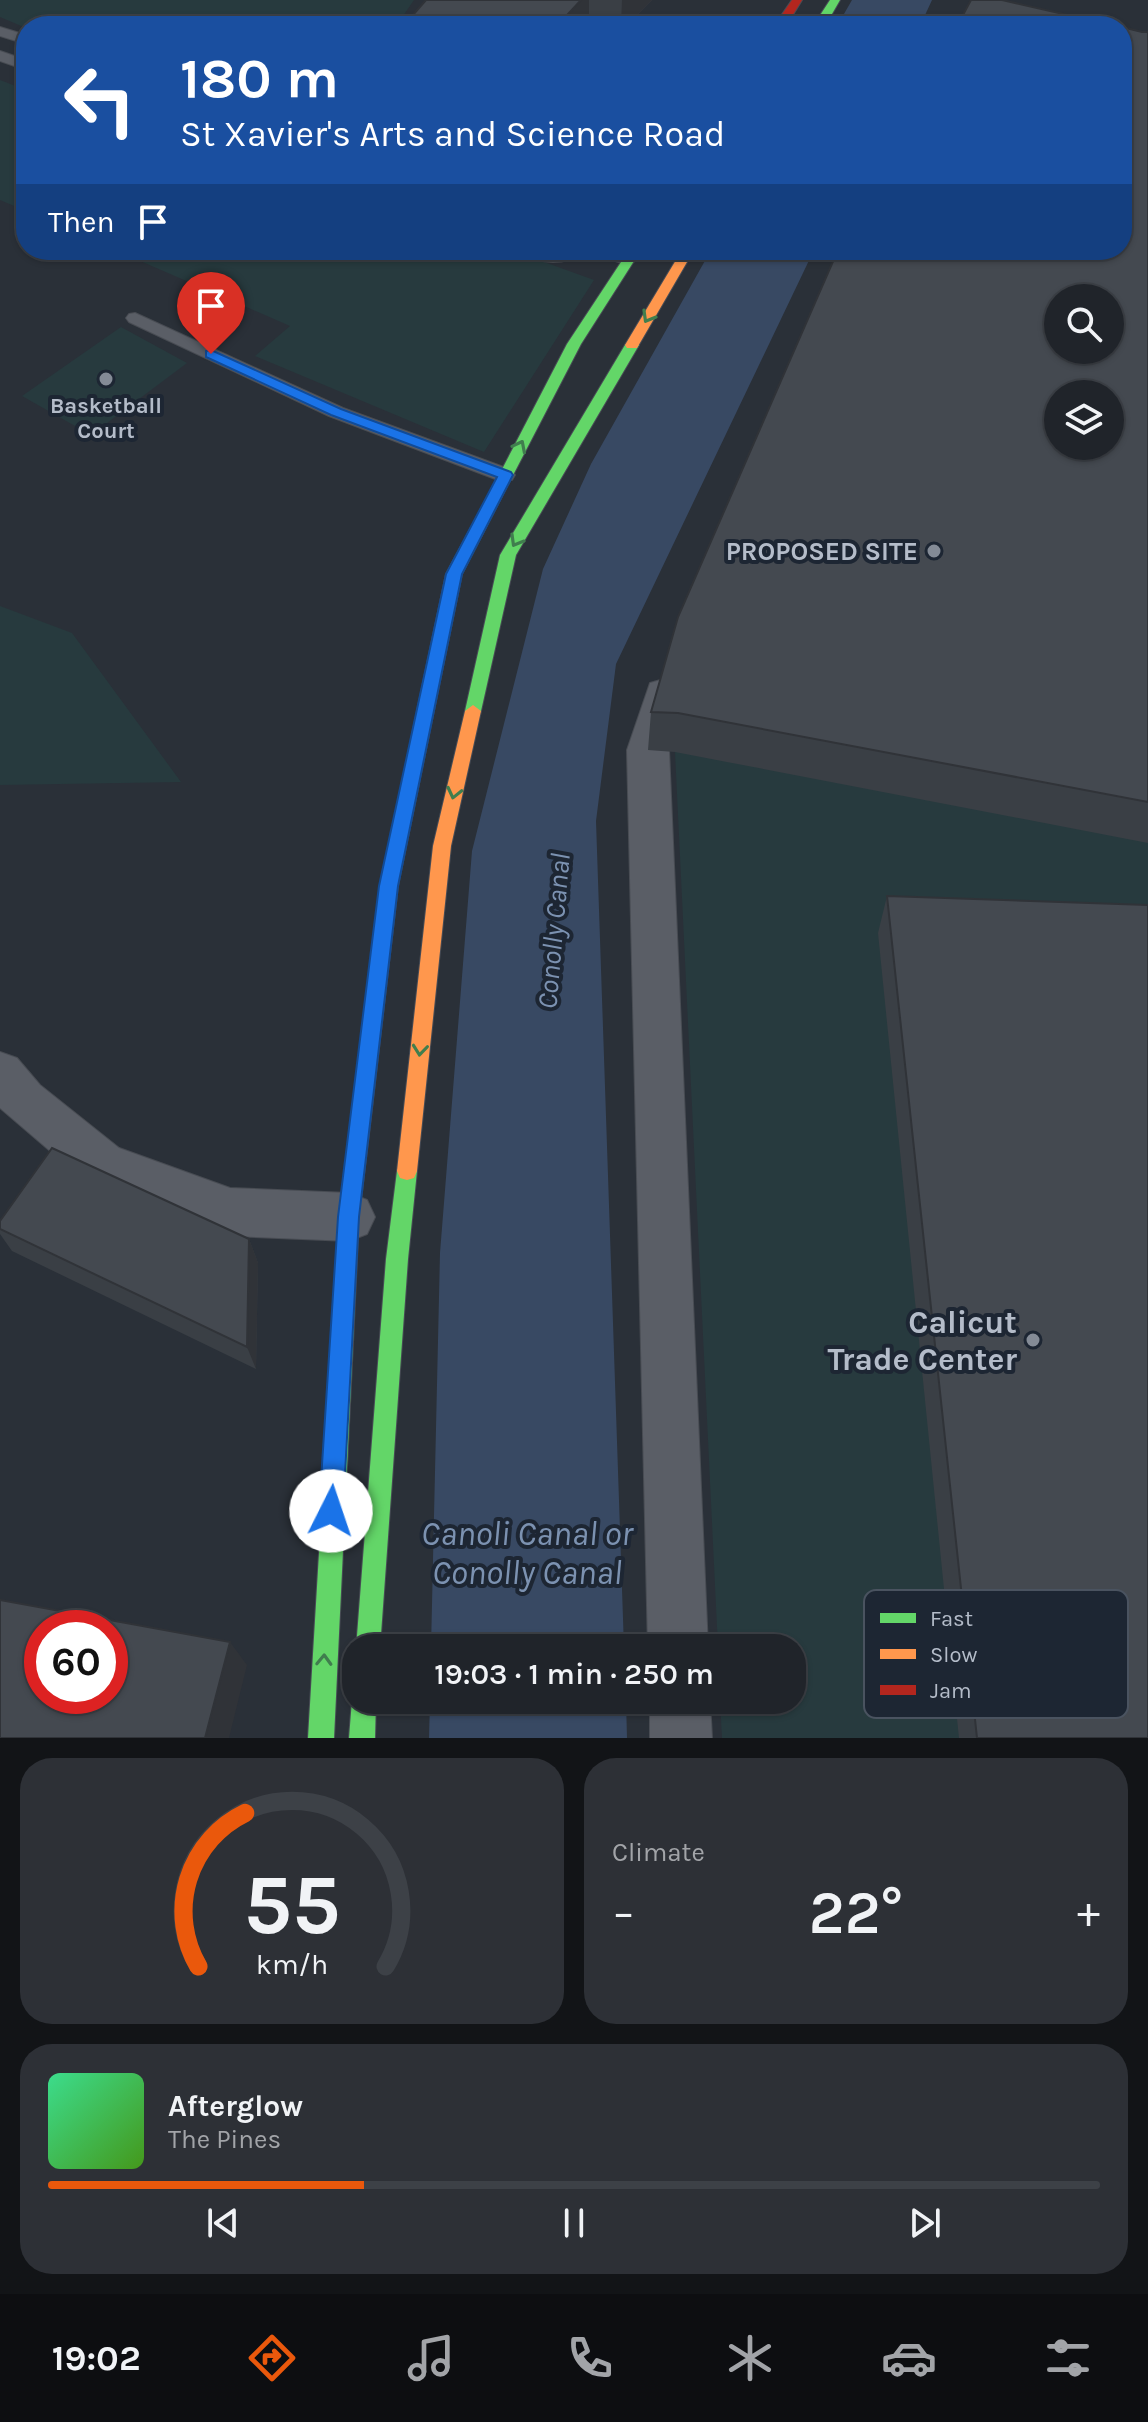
<!DOCTYPE html>
<html lang="en">
<head>
<meta charset="utf-8">
<style>
  body { margin:0; font-family:Karla,sans-serif; background:#2d3036; color:#f1f3f6; height:100vh; display:flex; flex-direction:column; font-size:30px; white-space:nowrap }
  * { box-sizing:border-box; margin:0 }
  p { font-size:26px; color:#a2a4a8 }
  .icon { flex:none; width:44px; height:44px; fill:none; stroke:currentColor; stroke-width:2; stroke-linecap:round; stroke-linejoin:round }
  .map { position:relative; height:1738px; overflow:hidden }
  .details { display:flex; flex-direction:column; gap:20px; padding:20px; background:#121417; flex:1 }
  .details>* { flex:none }
  .hud { position:absolute; left:16px; top:16px; width:1116px; height:244px; border-radius:32px; box-shadow:0 2px 6px #0004,0 0 0 2px #3d4147; background:#1a4fa0; color:#fff; overflow:hidden }
  .fabs { position:absolute; left:1044px; top:284px; display:grid; gap:16px }
  .fabs a { display:grid; place-items:center; width:80px; height:80px; border-radius:50%; background:#20242a; box-shadow:0 2px 6px #0004,0 0 0 2px #3d4147; font-size:40px }
  .speed { position:absolute; left:24px; top:1610px; display:flex; gap:16px; font-size:40px; font-weight:700; text-align:center }
  .speed>* { display:grid; place-content:center; width:104px; height:104px; border-radius:50%; background:#20242a; box-shadow:0 2px 6px #0004,0 0 0 2px #3d4147; line-height:1 }
  .speed .limit { border:12px solid #d22; background:#fff; color:#111 }
  .pin { position:absolute; display:grid; place-items:center; width:68px; height:68px; color:#fff; margin:-82px -34px; border-radius:50% 50% 50% 0; rotate:-45deg; box-shadow:0 0 8px #0007 }
  .pin .icon { rotate:45deg }
  .me { position:absolute; width:88px; margin:-44px; rotate:4deg; stroke-linejoin:round; filter:drop-shadow(0 0 6px #0008) }
  .turn { display:flex; align-items:center; gap:28px; height:168px; padding:0 32px; font-size:36px }
  .turn .icon { width:104px; height:104px; stroke-width:2.5 }
  .turn b { display:block; font-size:56px; line-height:68px }
  .then { display:flex; align-items:center; height:76px; padding:0 32px; background:#0003; gap:16px; font-size:30px }
  .big { font-size:60px; font-weight:600; line-height:1.1 }
  .details .widget { flex:1; display:flex; flex-direction:column; justify-content:center; gap:12px; min-width:0; padding:0 28px; border-radius:32px; background:#2d3036 }
  .details .dial { align-items:center; gap:0 }
  .dial svg { height:208px; overflow:visible; fill:none; stroke:#3d4147; stroke-width:7; stroke-linecap:round; text-anchor:middle }
  .dial text { fill:#f1f3f6; stroke:none }
  .song { display:flex; align-items:center; gap:24px }
  .cover { width:96px; height:96px; border-radius:12px; background:linear-gradient(135deg,hsl(150 70% 55%),hsl(100 70% 35%)) }
  .played { height:8px; border-radius:4px; background:linear-gradient(90deg,#ea580c 30%,#3d4147 30%) }
  .keys { display:flex; justify-content:space-around; direction:ltr }
  .heat { display:flex; justify-content:space-between; align-items:center; font-size:44px; direction:ltr }
  .details .tiles { flex:1; display:grid; gap:20px; grid-template-columns:1fr 1fr }
  .widget:last-child { grid-column:span 2 }
  .trip { position:absolute; left:342px; top:1634px; width:464px; height:80px; border-radius:32px; background:#20242a; box-shadow:0 2px 6px #0004,0 0 0 2px #3d4147; font-weight:600; line-height:80px; text-align:center }
  .menu { display:flex; height:128px; justify-content:space-around; align-items:center; background:#0d0e11; color:#a2a4a8 }
  .menu .icon { width:56px; height:56px }
  .menu .selected { color:#ea580c }
  .menu b { font-size:36px; color:#f1f3f6 }
  .map>svg:first-child { display:block }
  .green { fill:#273a3e; fill-rule:evenodd }
  .water { fill:#384963 }
  .lines { fill:none; stroke-linecap:round; stroke-linejoin:round }
  .lane-casing { stroke:#484c53; stroke-width:2 }
  .street-casing { stroke:#484c53; stroke-width:2 }
  .fast-casing { stroke:#484c55; stroke-width:2 }
  .slow-casing { stroke:#484c55; stroke-width:2 }
  .jam-casing { stroke:#484c55; stroke-width:2 }
  .lane { fill:#5a5e66; fill-rule:evenodd }
  .street { fill:#5a5e66; fill-rule:evenodd }
  .fast { fill:#63d668; fill-rule:evenodd }
  .slow { fill:#ff974d; fill-rule:evenodd }
  .jam { fill:#b3261e; fill-rule:evenodd }
  .wall { fill:#3a3f45 }
  .shaded-wall { fill:#303338 }
  .building { fill:#444950; stroke:#303338; stroke-width:2; fill-rule:evenodd }
  .oneway { stroke:#407e4e }
  .route { fill:#1a73e8; stroke:#114b97; stroke-width:2 }
  .poi-dot { fill:#848b96; stroke:#1d2633; stroke-width:3 }
  .labels { text-anchor:middle; stroke-width:8; stroke-linejoin:round; paint-order:stroke }
  .far-poi-label { font-size:22px; font-weight:bold; fill:#b4bcc9; stroke:#1d2633 }
  .poi-label { font-size:26px; font-weight:bold; fill:#b4bcc9; stroke:#1d2633; text-anchor:end }
  .water-label { font-size:28px; font-style:italic; fill:#7c92b1; stroke:#1d2633 }
  .near-poi-label { font-size:32px; font-weight:bold; fill:#b4bcc9; stroke:#1d2633; text-anchor:end }
  .near-water-label { font-size:34px; font-style:italic; fill:#7c92b1; stroke:#1d2633 }
  .key { fill:#1d2633; stroke:#4a5360; stroke-width:2 }
  .key-label { font-size:22px; fill:#b4bcc9 }
</style>
</head>
<body>
<div class="map">
<svg width="1148" height="1738" viewBox="0 0 1148 1738">
  <rect width="100%" height="100%" fill="#2a3038"/>
  <!-- green -->
  <path class="green" d="M 0,0 L 414,0 L 396,26 L 26,28 L 0,17 Z
    M 0,80 L 26,90 L 26,211 L 0,200 Z
    M 115,250 L 511,250 L 594,280 L 484,452 L 255,356 L 290,326 Z
    M 857,282 L 1058,350 L 1148,371 L 1148,1738 L 722,1738 L 720,1700 L 792,1700 L 792,1648 L 718,1648 L 675,752 ZM 1058,394 L 1110,394 L 1110,446 L 1058,446 Z
    M 121,327 L 187,363 L 91,435 L 22,396 Z
    M 0,606 L 72,633 L 181,782 L 0,785 Z"/>
  <!-- water -->
  <path class="water" d="M 852,0 L 932,0 L 920,26 L 837,26 Z
    M 711,250 L 814,250 L 616,664 L 596,821 L 624,1648 L 431,1648 L 440,1253 L 472,851 L 543,569 L 591,464 Z
    M 430,1700 L 626,1700 L 627,1738 L 429,1738 Z"/>
  <g class="lines">
    <defs>
      <path id="lane" d="M 0,27 L 26,35 L 26,44 L 0,36 Z
        M 0,51 L 26,60 L 26,70 L 0,61 Z
        M 520,250 L 584,250 C 568,267 537,265 520,250 Z
        M 590,250 L 616,250 L 637,260 L 628,265 L 593,254 Z
        M 135,313 L 343,408 L 512,470 L 515,475 L 512,480 L 498,480 L 329,416 L 129,322 L 126,318 L 129,314 Z"/>
      <path id="street" d="M 664,679 L 678,683 L 684,694 L 669,750 L 708,1648 L 648,1648 L 627,750 L 650,683 Z
        M 0,1052 L 17,1058 L 40,1085 L 119,1148 L 230,1188 L 349,1193 L 367,1200 L 375,1217 L 367,1234 L 349,1241 L 230,1236 L 84,1180 L 0,1108 Z
        M 650,1700 L 710,1700 L 712,1738 L 650,1738 Z"/>
      <path id="fast" d="M 830,0 L 840,0 L 825,26 L 813,26 Z
        M 629,250 L 641,250 L 581,344 L 511,479 L 509,482 L 499,482 L 497,479 L 567,344 Z
        M 632,341 L 639,345 L 516,555 L 481,711 L 479,715 L 467,715 L 465,711 L 500,555 L 625,345 Z
        M 359,1125 L 366,1128 L 369,1134 L 359,1217 L 334,1738 L 308,1738 L 339,1217 L 349,1134 L 352,1128 Z
        M 407,1162 L 414,1164 L 417,1171 L 408,1259 L 380,1648 L 356,1649 L 386,1259 L 397,1171 L 400,1164 Z
        M 355,1691 L 356,1700 L 376,1700 L 375,1738 L 349,1738 L 352,1700 Z"/>
      <path id="slow" d="M 682,250 L 694,250 L 637,348 L 627,348 L 625,345 Z
        M 504,474 L 511,479 L 462,574 L 398,886 L 369,1134 L 366,1140 L 359,1143 L 352,1140 L 349,1134 L 380,886 L 446,574 L 497,479 Z
        M 473,705 L 481,711 L 451,846 L 417,1171 L 414,1178 L 407,1180 L 400,1178 L 397,1171 L 433,846 L 465,711 Z"/>
      <path id="jam" d="M 792,0 L 802,0 L 786,26 L 774,26 Z"/>
    </defs>
    <!-- lane casing -->
    <use href="#lane" class="lane-casing"/>
    <!-- street casing -->
    <use href="#street" class="street-casing"/>
    <!-- fast casing -->
    <use href="#fast" class="fast-casing"/>
    <!-- slow casing -->
    <use href="#slow" class="slow-casing"/>
    <!-- jam casing -->
    <use href="#jam" class="jam-casing"/>
    <!-- lane -->
    <use href="#lane" class="lane"/>
    <!-- street -->
    <use href="#street" class="street"/>
    <!-- fast -->
    <use href="#fast" class="fast"/>
    <!-- slow -->
    <use href="#slow" class="slow"/>
    <!-- jam -->
    <use href="#jam" class="jam"/>
  </g>
  <!-- wall -->
  <path class="wall" d="M 426,0 L 652,0 L 626,26 L 603,26 L 589,22 L 585,26 L 412,26 L 412,16 Z
    M 1142,32 L 1148,32 L 1148,843 L 675,752 L 648,750 L 651,712 Z
    M 887,896 L 1148,1738 L 959,1738 L 878,933 Z
    M 0,1221 L 249,1239 L 258,1263 L 256,1369 L 12,1251 L 0,1234 Z"/>
  <!-- shaded-wall -->
  <path class="shaded-wall" d="M 581,0 L 589,0 L 589,22 L 585,26 L 557,26 Z
    M 622,0 L 652,0 L 626,26 L 621,26 Z
    M 249,1239 L 258,1263 L 256,1369 L 247,1347 Z
    M 230,1642 L 247,1665 L 229,1738 L 205,1738 Z"/>
  <!-- building -->
  <path class="building" d="M 426,0 L 581,0 L 557,26 L 449,26 L 412,16 Z
    M 971,0 L 1002,0 L 1116,26 L 957,26 Z
    M 1122,27 L 1142,32 L 1148,32 L 1148,802 L 678,713 L 651,712 L 678,617 L 838,250 L 1122,250 ZM 1058,298 L 1110,298 L 1110,350 L 1058,350 ZM 1058,394 L 1110,394 L 1110,446 L 1058,446 Z
    M 887,896 L 1148,905 L 1148,1738 L 977,1738 Z
    M 52,1148 L 249,1239 L 247,1347 L 0,1229 L 0,1221 Z
    M 0,1600 L 230,1642 L 205,1738 L 0,1738 ZM 42,1628 L 110,1628 L 110,1696 L 42,1696 Z"/>
  <!-- one-way arrows -->
  <defs><path id="oneway-chevron" d="M-2-3.5L2.5 0L-2 3.5" fill="none" stroke-width="1.6" stroke-linecap="round" stroke-linejoin="round" transform="scale(2)"/></defs>
  <g class="oneway">
    <use href="#oneway-chevron" transform="translate(648 317) rotate(120)"/>
    <use href="#oneway-chevron" transform="translate(520 446) rotate(-63)"/>
    <use href="#oneway-chevron" transform="translate(516 541) rotate(120)"/>
    <use href="#oneway-chevron" transform="translate(454 793) rotate(103)"/>
    <use href="#oneway-chevron" transform="translate(420 1050) rotate(96)"/>
    <use href="#oneway-chevron" transform="translate(324 1660) rotate(-88)"/>
  </g>
  <!-- route -->
  <path class="route" d="M 211,350 L 341,409 L 511,472 L 513,475 L 462,574 L 398,886 L 359,1217 L 343,1511 L 340,1520 L 331,1523 L 323,1520 L 319,1511 L 338,1217 L 379,886 L 446,574 L 497,477 L 331,415 L 206,357 L 206,351 Z"/>
  <!-- markers -->
  <g class="poi-dot">
    <circle cx="106" cy="379" r="8"/>
    <circle cx="934" cy="551" r="8"/>
    <circle cx="1033" cy="1340" r="8"/>
  </g>
  <g class="labels">
    <!-- far-poi labels -->
    <g class="far-poi-label">
      <text x="106" y="413">Basketball<tspan x="106" dy="25">Court</tspan></text>
    </g>
    <!-- poi labels -->
    <g class="poi-label">
      <text x="918" y="560">PROPOSED SITE</text>
    </g>
    <!-- water labels -->
    <g class="water-label">
      <text transform="translate(553 931) rotate(-85)" y="10">Conolly Canal</text>
    </g>
    <!-- near-poi labels -->
    <g class="near-poi-label">
      <text x="1017" y="1333">Calicut<tspan x="1017" dy="37">Trade Center</tspan></text>
    </g>
    <!-- near-water labels -->
    <g class="near-water-label">
      <text x="527" y="1545">Canoli Canal or<tspan x="527" dy="39">Conolly Canal</tspan></text>
    </g>
  </g>
  <!-- legend -->
  <rect x="864" y="1590" width="264" height="128" rx="12" class="key"/>
  <rect x="880" y="1613" width="36" height="10" fill="#63d668"/>
  <rect x="880" y="1649" width="36" height="10" fill="#ff974d"/>
  <rect x="880" y="1685" width="36" height="10" fill="#b3261e"/>
  <g class="key-label">
    <text x="930" y="1626">Fast</text>
    <text x="930" y="1662">Slow</text>
    <text x="930" y="1698">Jam</text>
  </g>
</svg>
<div class="fabs">
<a><svg class="icon" aria-label="search" viewBox="0 0 24 24"><circle cx="10" cy="10" r="6"/><path d="M15 15l6 6"/></svg></a>
<a><svg class="icon" aria-label="layers" viewBox="0 0 24 24"><path d="M12 4l9 5-9 5-9-5zM3 14l9 5 9-5"/></svg></a>
</div>
<div class="speed"><div class="limit">60</div></div>
<div class="pin" style="left:211px;top:354px;background:#d93025"><svg class="icon" aria-label="arrive" viewBox="0 0 24 24"><path d="M6 21V4h12l-3 4 3 4H6"/></svg></div>
<svg class="me" style="left:331px;top:1511px" viewBox="-20 -20 40 40"><circle r="19" fill="#fff"/><path d="M0-13L10 11 0 6-10 11z" fill="#1a73e8"/></svg>
<div class="trip">19:03 · 1 min · 250 m</div>
<div class="hud">
<div class="turn"><svg class="icon" aria-label="left" viewBox="0 0 24 24"><path d="M17 20v-9H6M10 6l-5 5 5 5"/></svg><div><b>180 m</b>St Xavier's Arts and Science Road</div></div>
<div class="then">Then<svg class="icon" aria-label="arrive" viewBox="0 0 24 24"><path d="M6 21V4h12l-3 4 3 4H6"/></svg></div>
</div>
</div>
<section class="details">
<div class="tiles">
<div class="widget dial"><svg viewBox="0 0 100 80">
<path d="M14 69A42 42 0 1 1 86 69"/>
<path d="M14 69A42 42 0 0 1 32 10" stroke="#ea580c"/>
<text x="50" y="56" font-size="32" font-weight="700">55</text>
<text x="50" y="72" font-size="11">km/h</text>
</svg></div>
<div class="widget"><p>Climate</p>
<div class="heat"><a>−</a><b class="big">22°</b><a>+</a></div>
</div>
<div class="widget">
<div class="song"><i class="cover"></i><div><b>Afterglow</b><p>The Pines</p></div></div>
<div class="played"></div>
<div class="keys"><svg class="icon" aria-label="previous" viewBox="0 0 24 24"><path d="M18 5L8 12l10 7zM5 5v14"/></svg><svg class="icon" aria-label="pause" viewBox="0 0 24 24"><path d="M8 5v14M16 5v14"/></svg><svg class="icon" aria-label="next" viewBox="0 0 24 24"><path d="M6 5l10 7-10 7zM19 5v14"/></svg></div>
</div>
</div>
</section>
<nav class="menu">
<b>19:02</b>
<svg class="icon selected" aria-label="directions" viewBox="0 0 24 24"><path d="M12 3l9 9-9 9-9-9zM9 14v-3h6M13 9l2 2-2 2"/></svg>
<svg class="icon" aria-label="music" viewBox="0 0 24 24"><path d="M9 18V5l10-2v13"/><circle cx="6" cy="18" r="3"/><circle cx="16" cy="16" r="3"/></svg>
<svg class="icon" aria-label="phone" viewBox="0 0 24 24"><path d="M5 4h4l2 5-3 2q2 4 5 5l2-3 5 2v4C11 20 4 13 5 4z"/></svg>
<svg class="icon" aria-label="climate" viewBox="0 0 24 24"><path d="M12 3v18M4 7l16 10M4 17L20 7"/></svg>
<svg class="icon" aria-label="car" viewBox="0 0 24 24"><path d="M5 17H2v-5l4-1 3-4h7l3 4 3 1v5h-3M9 17h6M6 11h13"/><circle cx="7" cy="17" r="2"/><circle cx="17" cy="17" r="2"/></svg>
<svg class="icon" aria-label="filters" viewBox="0 0 24 24"><path d="M4 7h16M4 17h16"/><circle cx="9" cy="7" r="2"/><circle cx="15" cy="17" r="2"/></svg>
</nav>
</body>
</html>
